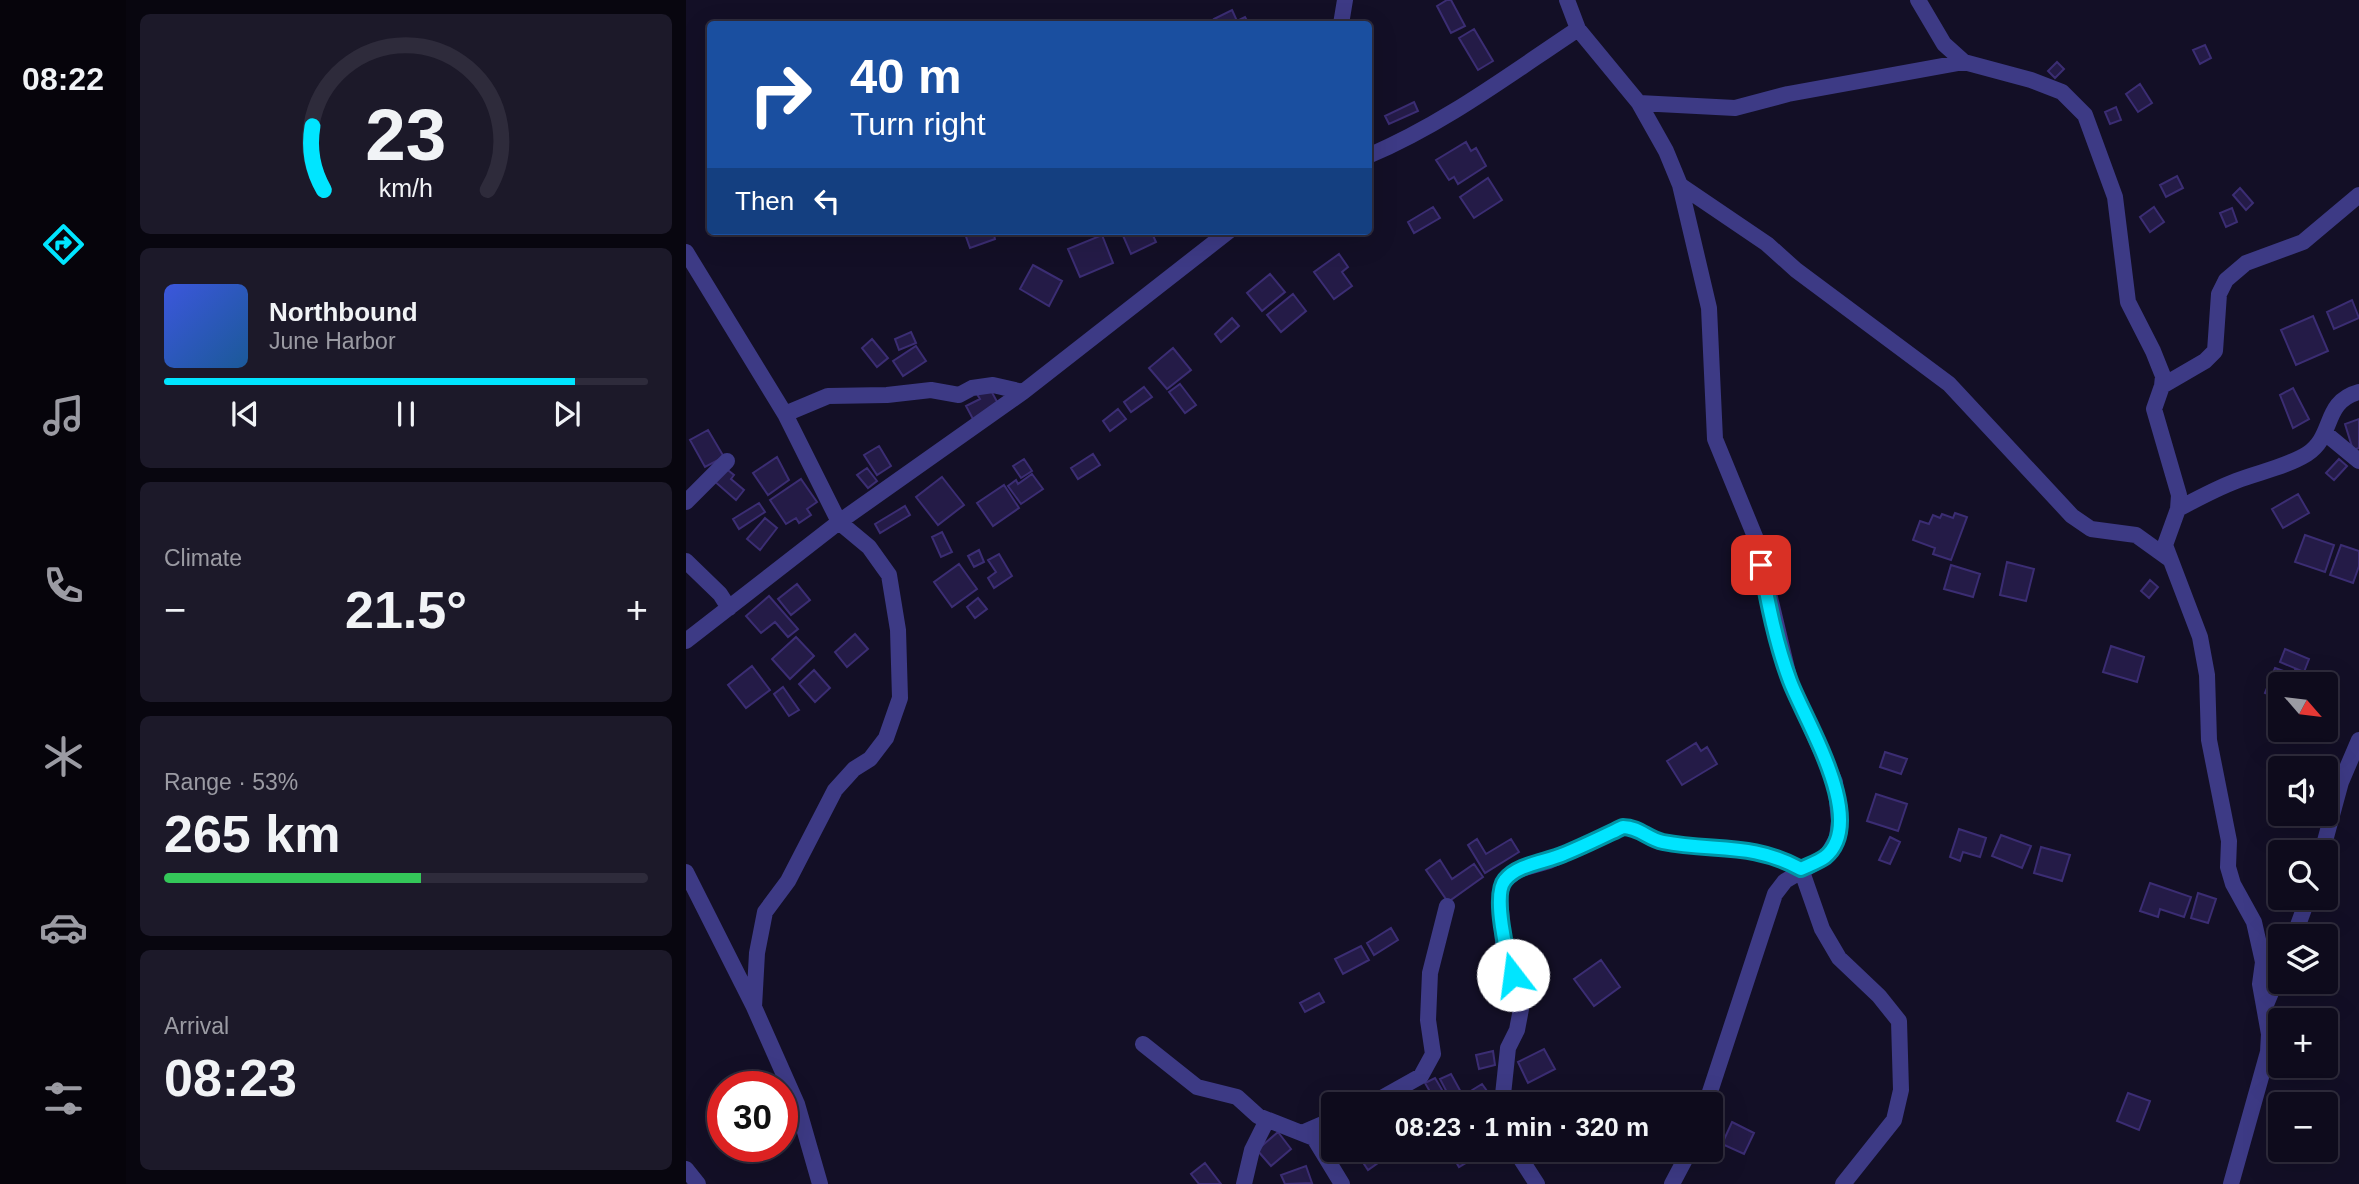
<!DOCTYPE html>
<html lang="en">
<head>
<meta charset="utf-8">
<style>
  body { margin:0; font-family:Arial,sans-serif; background:#1c1929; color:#f1f3f6; height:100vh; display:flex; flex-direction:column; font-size:26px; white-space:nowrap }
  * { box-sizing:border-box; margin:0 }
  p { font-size:23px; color:#9b9ba3 }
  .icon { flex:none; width:38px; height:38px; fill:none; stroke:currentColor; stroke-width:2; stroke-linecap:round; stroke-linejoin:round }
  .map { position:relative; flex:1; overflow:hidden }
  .drawer { display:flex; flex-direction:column; gap:14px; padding:14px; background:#08060f; width:560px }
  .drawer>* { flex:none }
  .hud { position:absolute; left:21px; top:21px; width:665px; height:214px; border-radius:7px; box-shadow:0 7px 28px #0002,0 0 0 2px #2e2b3b; background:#1a4fa0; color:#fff; overflow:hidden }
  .needle { width:46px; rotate:118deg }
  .fabs { position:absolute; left:1582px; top:672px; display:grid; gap:14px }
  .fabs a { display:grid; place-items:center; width:70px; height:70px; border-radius:7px; background:#0e0b1c; box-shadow:0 7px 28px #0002,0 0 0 2px #2e2b3b; font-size:35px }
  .speed { position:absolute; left:21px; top:1071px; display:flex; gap:14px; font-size:35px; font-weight:700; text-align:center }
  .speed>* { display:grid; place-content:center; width:91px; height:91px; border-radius:50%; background:#0e0b1c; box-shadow:0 7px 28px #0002,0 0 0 2px #2e2b3b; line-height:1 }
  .speed .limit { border:10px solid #d22; background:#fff; color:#111 }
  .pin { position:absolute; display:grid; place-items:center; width:60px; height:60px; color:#fff; margin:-30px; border-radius:14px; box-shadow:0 4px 10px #0006 }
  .me { position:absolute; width:77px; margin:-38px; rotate:345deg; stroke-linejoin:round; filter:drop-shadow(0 0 5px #0008) }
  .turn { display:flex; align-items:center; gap:24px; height:147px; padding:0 28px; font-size:32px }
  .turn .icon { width:91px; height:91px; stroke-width:2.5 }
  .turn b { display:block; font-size:49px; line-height:60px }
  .then { display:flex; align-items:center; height:66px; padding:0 28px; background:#0003; gap:14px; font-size:26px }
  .big { font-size:52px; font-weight:600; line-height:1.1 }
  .drawer .card { flex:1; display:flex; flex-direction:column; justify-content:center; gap:10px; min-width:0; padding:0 24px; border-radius:10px; background:#1c1929 }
  .drawer .dial { align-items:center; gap:0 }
  .dial svg { height:182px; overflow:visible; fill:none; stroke:#2e2b3b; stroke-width:7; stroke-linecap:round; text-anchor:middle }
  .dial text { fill:#f1f3f6; stroke:none }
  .song { display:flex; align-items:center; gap:21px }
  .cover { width:84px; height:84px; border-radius:10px; background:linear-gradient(135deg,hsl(230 70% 55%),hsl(210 70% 35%)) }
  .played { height:7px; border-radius:4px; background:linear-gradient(90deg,#00e5ff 85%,#2e2b3b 85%) }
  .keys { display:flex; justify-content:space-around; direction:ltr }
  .heat { display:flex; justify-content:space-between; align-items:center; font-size:38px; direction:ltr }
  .charge { height:10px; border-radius:5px; background:linear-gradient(90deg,#34c759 53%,#2e2b3b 0) }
  .trip { position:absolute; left:635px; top:1092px; width:402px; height:70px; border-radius:7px; background:#0e0b1c; box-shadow:0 7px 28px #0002,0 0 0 2px #2e2b3b; font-weight:600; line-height:70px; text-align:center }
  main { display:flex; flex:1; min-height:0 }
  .tabs { display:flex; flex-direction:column; width:126px; justify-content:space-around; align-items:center; background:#06040b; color:#9b9ba3 }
  .tabs .icon { width:49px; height:49px }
  .tabs .active { color:#00e5ff }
  .tabs b { font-size:32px; color:#f1f3f6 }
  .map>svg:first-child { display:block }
  .building { fill:#241b47; stroke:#3b2d73; stroke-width:2 }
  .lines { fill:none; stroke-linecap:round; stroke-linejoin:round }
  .minor { stroke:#3d3a85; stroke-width:16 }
  .route-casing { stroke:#0095a6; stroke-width:18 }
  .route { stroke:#00e5ff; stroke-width:12 }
</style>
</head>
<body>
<main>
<nav class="tabs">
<b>08:22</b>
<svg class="icon active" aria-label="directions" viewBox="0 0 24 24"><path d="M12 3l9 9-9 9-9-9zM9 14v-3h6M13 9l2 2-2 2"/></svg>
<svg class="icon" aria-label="music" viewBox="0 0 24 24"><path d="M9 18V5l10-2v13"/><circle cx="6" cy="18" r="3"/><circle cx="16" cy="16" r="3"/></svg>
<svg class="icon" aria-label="phone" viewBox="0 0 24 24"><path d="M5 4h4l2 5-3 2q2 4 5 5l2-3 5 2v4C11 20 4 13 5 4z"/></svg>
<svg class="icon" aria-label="climate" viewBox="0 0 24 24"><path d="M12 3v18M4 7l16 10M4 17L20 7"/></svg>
<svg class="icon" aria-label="car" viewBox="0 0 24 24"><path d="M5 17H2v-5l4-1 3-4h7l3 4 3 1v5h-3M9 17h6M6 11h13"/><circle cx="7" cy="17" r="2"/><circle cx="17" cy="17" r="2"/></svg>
<svg class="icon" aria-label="filters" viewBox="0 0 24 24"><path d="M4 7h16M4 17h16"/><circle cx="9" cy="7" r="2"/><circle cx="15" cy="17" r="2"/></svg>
</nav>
<section class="drawer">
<div class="card dial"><svg viewBox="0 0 100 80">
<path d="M14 69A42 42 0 1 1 86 69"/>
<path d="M14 69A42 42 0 0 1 9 41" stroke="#00e5ff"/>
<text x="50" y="56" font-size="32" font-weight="700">23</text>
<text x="50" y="72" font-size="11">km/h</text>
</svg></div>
<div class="card">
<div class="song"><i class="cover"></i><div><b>Northbound</b><p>June Harbor</p></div></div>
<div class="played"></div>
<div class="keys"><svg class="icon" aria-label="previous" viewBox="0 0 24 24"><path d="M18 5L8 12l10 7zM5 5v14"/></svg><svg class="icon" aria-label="pause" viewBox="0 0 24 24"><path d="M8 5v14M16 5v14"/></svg><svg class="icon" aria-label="next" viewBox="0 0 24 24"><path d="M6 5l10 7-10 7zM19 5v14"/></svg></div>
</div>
<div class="card"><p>Climate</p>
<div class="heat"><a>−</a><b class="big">21.5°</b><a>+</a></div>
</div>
<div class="card"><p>Range · 53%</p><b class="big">265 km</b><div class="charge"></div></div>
<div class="card"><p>Arrival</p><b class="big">08:23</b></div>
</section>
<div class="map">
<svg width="1673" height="1184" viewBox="0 0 1673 1184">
  <rect width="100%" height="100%" fill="#130f26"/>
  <!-- building -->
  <path class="building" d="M 761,0 L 765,0 L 779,26 L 765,33 L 751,6 Z
    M 546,10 L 551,21 L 559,17 L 563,24 L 531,24 L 528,19 Z
    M 788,29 L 807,61 L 792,70 L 773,38 Z
    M 1519,45 L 1525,58 L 1514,64 L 1507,50 Z
    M 1371,62 L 1378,69 L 1369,78 L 1362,71 Z
    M 1454,84 L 1466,103 L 1452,112 L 1440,94 Z
    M 728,102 L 732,111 L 703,124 L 699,116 Z
    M 1430,107 L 1435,120 L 1424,124 L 1419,112 Z
    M 780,142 L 785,151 L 790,148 L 800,166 L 772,184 L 768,177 L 763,180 L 750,160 Z
    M 1491,176 L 1497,188 L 1480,197 L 1474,185 Z
    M 802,178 L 816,200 L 788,218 L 774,197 Z
    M 1554,188 L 1567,203 L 1560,210 L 1547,195 Z
    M 747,207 L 754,218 L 728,233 L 722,222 Z
    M 1468,207 L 1478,222 L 1464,232 L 1454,217 Z
    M 1546,208 L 1551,222 L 1540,227 L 1534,213 Z
    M 278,231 L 307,231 L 309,239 L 284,248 Z
    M 435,231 L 465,231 L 470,242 L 445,254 Z
    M 416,235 L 427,263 L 394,277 L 382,249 Z
    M 653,254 L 662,267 L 656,272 L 666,286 L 648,299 L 628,272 Z
    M 347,265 L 376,281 L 363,306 L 334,289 Z
    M 584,274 L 599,292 L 576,311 L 561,293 Z
    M 607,294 L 620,311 L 595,332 L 581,315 Z
    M 1666,300 L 1673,318 L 1648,329 L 1641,312 Z
    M 1627,316 L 1642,351 L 1610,365 L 1595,330 Z
    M 546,318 L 553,326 L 535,342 L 529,334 Z
    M 225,332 L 230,343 L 213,350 L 209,339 Z
    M 186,339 L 202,358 L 191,367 L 176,348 Z
    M 230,346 L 240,361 L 217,376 L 207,361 Z
    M 487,348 L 505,370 L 481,389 L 463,368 Z
    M 494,384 L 510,405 L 499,413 L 483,392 Z
    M 303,387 L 314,407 L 288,421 L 280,406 L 294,399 L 291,394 Z
    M 458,387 L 466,397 L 445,412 L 438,402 Z
    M 1607,388 L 1623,419 L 1607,428 L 1594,395 Z
    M 432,409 L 440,419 L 424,431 L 417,421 Z
    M 1673,419 L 1673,448 L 1667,450 L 1659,424 Z
    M 22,430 L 38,457 L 19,467 L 4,440 Z
    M 193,446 L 205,466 L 191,475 L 178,455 Z
    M 407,454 L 414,465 L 392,479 L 385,468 Z
    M 91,457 L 103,480 L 82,495 L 67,473 Z
    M 338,459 L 346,471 L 335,478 L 327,466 Z
    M 1653,459 L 1661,466 L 1648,480 L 1640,473 Z
    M 38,467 L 48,475 L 45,479 L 58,490 L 50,500 L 27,480 Z
    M 181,468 L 191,481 L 182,488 L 171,475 Z
    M 346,474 L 357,489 L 335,504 L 322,486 L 330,480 L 332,484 Z
    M 256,477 L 278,505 L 252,525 L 230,497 Z
    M 115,479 L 131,502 L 121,509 L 125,515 L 113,523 L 110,518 L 100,524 L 84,500 Z
    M 318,485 L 333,508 L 307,526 L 291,503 Z
    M 1612,494 L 1623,513 L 1597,528 L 1586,509 Z
    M 73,503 L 79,512 L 53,529 L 47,519 Z
    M 219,506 L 224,515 L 194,533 L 189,524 Z
    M 1269,513 L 1281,517 L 1265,560 L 1247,554 L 1249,548 L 1227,540 L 1234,521 L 1243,524 L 1247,515 L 1254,518 L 1256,514 L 1267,518 Z
    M 79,518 L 91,528 L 74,550 L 61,539 Z
    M 256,532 L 266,552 L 255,557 L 246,537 Z
    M 1619,535 L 1648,545 L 1639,572 L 1609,562 Z
    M 1655,545 L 1673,551 L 1673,566 L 1667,583 L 1644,575 Z
    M 293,550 L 298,562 L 288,567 L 282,556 Z
    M 313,554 L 326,576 L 308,588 L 302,578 L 310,572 L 302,560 Z
    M 1321,562 L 1348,569 L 1340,601 L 1314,595 Z
    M 273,564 L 291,589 L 266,607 L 248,582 Z
    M 1265,565 L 1294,574 L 1287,597 L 1258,589 Z
    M 1464,580 L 1472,587 L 1463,598 L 1455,591 Z
    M 111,584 L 124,600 L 105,615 L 92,599 Z
    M 83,596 L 112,629 L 102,637 L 89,622 L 75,633 L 60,616 Z
    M 292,598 L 301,609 L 289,618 L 281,607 Z
    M 169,634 L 182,649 L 161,667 L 149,652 Z
    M 110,637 L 128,656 L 104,679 L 86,659 Z
    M 1425,646 L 1458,657 L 1451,682 L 1417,672 Z
    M 1599,649 L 1623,659 L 1618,672 L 1594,662 Z
    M 66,666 L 84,690 L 60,708 L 42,685 Z
    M 1589,668 L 1603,673 L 1598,684 L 1594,684 L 1594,699 L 1579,693 Z
    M 128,670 L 144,688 L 129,702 L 113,684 Z
    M 1609,670 L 1626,677 L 1623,684 L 1604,681 Z
    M 97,687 L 113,710 L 103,716 L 88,694 Z
    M 1010,743 L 1015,751 L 1021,747 L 1031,764 L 996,785 L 981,761 Z
    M 1199,752 L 1221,759 L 1215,774 L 1194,767 Z
    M 1190,794 L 1221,804 L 1212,831 L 1181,821 Z
    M 1273,829 L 1300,838 L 1294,857 L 1277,852 L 1274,861 L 1264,857 Z
    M 1315,835 L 1345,846 L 1336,868 L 1306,856 Z
    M 1204,837 L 1214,842 L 1204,864 L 1193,860 Z
    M 791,839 L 800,854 L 825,839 L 833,852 L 799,873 L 782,845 Z
    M 1355,847 L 1384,855 L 1376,881 L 1348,873 Z
    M 754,860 L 766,879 L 788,864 L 797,877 L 762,902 L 740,870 Z
    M 1464,883 L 1505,897 L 1498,917 L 1474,909 L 1472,917 L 1454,911 Z
    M 1512,893 L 1530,899 L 1522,923 L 1505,918 Z
    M 705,928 L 712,940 L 688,955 L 681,943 Z
    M 675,946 L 683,960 L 657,974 L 649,959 Z
    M 915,960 L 934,987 L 908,1006 L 888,979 Z
    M 633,993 L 638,1002 L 619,1012 L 614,1003 Z
    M 858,1049 L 869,1069 L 842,1083 L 832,1062 Z
    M 807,1051 L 809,1065 L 793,1069 L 790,1055 Z
    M 765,1074 L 776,1094 L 765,1100 L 754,1079 Z
    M 749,1078 L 762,1100 L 754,1104 L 751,1104 L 739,1083 Z
    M 796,1084 L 801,1091 L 788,1100 L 783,1092 Z
    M 1442,1093 L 1464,1101 L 1453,1130 L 1431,1121 Z
    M 1046,1122 L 1068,1133 L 1058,1154 L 1036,1144 Z
    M 592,1132 L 605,1149 L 585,1166 L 571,1150 Z
    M 685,1150 L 703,1150 L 706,1153 L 682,1170 L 674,1158 Z
    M 763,1150 L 796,1150 L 798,1152 L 773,1167 Z
    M 519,1163 L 535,1184 L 513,1184 L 505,1174 Z
    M 620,1166 L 626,1183 L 599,1184 L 595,1175 Z"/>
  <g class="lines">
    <!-- minor -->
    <path class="minor" d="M 881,0 L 892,29 L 953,103 L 980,151 L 994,185 L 1023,308 L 1029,439 L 1070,539 L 1104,681 L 1149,782 L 1153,821 L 1151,838 L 1141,856 L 1099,881 L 1089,894 L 1020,1104
      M 1232,0 L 1258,44 L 1278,62
      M 655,24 L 659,0
      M 953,103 L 1049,108 L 1102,94 L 1278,62 L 1345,80 L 1376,92 L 1399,115 L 1429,197 L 1442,302 L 1467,351 L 1477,376 L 1476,386
      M 682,156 C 758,124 824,74 892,29
      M 994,185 L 1081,244 L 1110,270 L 1263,384 L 1386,516 L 1405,529 L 1450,535 L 1482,558
      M 0,252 L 99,414 L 153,522 L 183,547 L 203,575 L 212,630 L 214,698 L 200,738 L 184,759 L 168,769 L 149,790 L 102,881 L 79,912 L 71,953 L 68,1007
      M 99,414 L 142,396 L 201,395 L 245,390 L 273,395 L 286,388 L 307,385 L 337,392
      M 1639,433 L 1673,461
      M 0,502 L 41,461
      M 1492,509 C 1511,499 1529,489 1550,481 C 1573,472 1600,467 1621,454 C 1649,436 1636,402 1673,392
      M 0,561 L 34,594 L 43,608
      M 0,641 L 153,522 L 337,392 L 543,231
      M 1636,852 L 1655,782 L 1673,740
      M 0,872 L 68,1007 L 111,1104 L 134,1184
      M 1608,936 L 1622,898
      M 1579,1007 L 1594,971
      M 457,1044 L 511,1087 L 551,1097 L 572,1116 L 628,1138 L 656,1184
      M 685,1104 L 735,1076 L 747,1054 L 742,1020 L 744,973 L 761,906
      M 816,1104 L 822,1048 L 831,1030 L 835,1009 L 817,942 L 814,893 L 818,881 L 832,870 L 863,861 L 938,827 C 953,827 962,839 977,842 C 1028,852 1067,842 1115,869 L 1136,929 L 1153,958 L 1193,996 L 1213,1021 L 1215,1090 L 1208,1120 L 1157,1184
      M 618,1132 L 648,1119
      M 829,1150 L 851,1184
      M 0,1169 L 12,1184
      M 558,1184 L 566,1150 L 581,1120
      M 986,1184 L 1004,1150
      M 1545,1184 L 1582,1052 L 1583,1034 L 1574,984 L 1577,962 L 1568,922 L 1547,884 L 1542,867 L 1543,841 L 1523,740 L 1521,675 L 1514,637 L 1479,545 L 1492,509 L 1493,495 L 1468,409 L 1476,386 L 1519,361 L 1529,351 L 1533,294 L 1540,280 L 1560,263 L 1617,242 L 1673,195"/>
  </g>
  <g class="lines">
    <defs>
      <path id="route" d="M 827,975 C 821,956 806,895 819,880 C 832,864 860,862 878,854 C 898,846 918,836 937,827 C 953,827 962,839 977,842 C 1028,852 1066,842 1115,869 C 1123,865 1132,862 1139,857 C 1183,821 1118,719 1104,681 C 1090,644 1082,603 1075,565"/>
    </defs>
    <!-- route casing -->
    <use href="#route" class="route-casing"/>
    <!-- route -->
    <use href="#route" class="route"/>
  </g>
</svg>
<div class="fabs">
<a><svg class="needle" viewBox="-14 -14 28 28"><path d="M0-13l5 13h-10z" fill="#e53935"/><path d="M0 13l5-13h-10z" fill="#9b9ba3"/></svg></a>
<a><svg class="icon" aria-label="sound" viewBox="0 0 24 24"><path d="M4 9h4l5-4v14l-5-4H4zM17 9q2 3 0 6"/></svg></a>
<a><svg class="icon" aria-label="search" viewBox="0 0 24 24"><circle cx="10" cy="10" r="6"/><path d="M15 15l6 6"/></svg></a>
<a><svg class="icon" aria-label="layers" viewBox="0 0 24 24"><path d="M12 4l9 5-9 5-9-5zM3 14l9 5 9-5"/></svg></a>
<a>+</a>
<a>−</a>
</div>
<div class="speed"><div class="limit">30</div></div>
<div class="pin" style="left:1075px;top:565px;background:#d93025"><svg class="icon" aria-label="arrive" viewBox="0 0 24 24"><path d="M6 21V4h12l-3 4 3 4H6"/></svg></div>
<svg class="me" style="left:827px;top:975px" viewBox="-20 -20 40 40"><circle r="19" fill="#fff"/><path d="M0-13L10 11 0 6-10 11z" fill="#00e5ff"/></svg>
<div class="trip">08:23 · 1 min · 320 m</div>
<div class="hud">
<div class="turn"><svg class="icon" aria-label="right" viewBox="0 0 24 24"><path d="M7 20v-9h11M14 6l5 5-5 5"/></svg><div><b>40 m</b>Turn right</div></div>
<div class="then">Then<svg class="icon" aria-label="left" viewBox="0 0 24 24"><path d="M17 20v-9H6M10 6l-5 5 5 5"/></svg></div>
</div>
</div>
</main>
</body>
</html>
